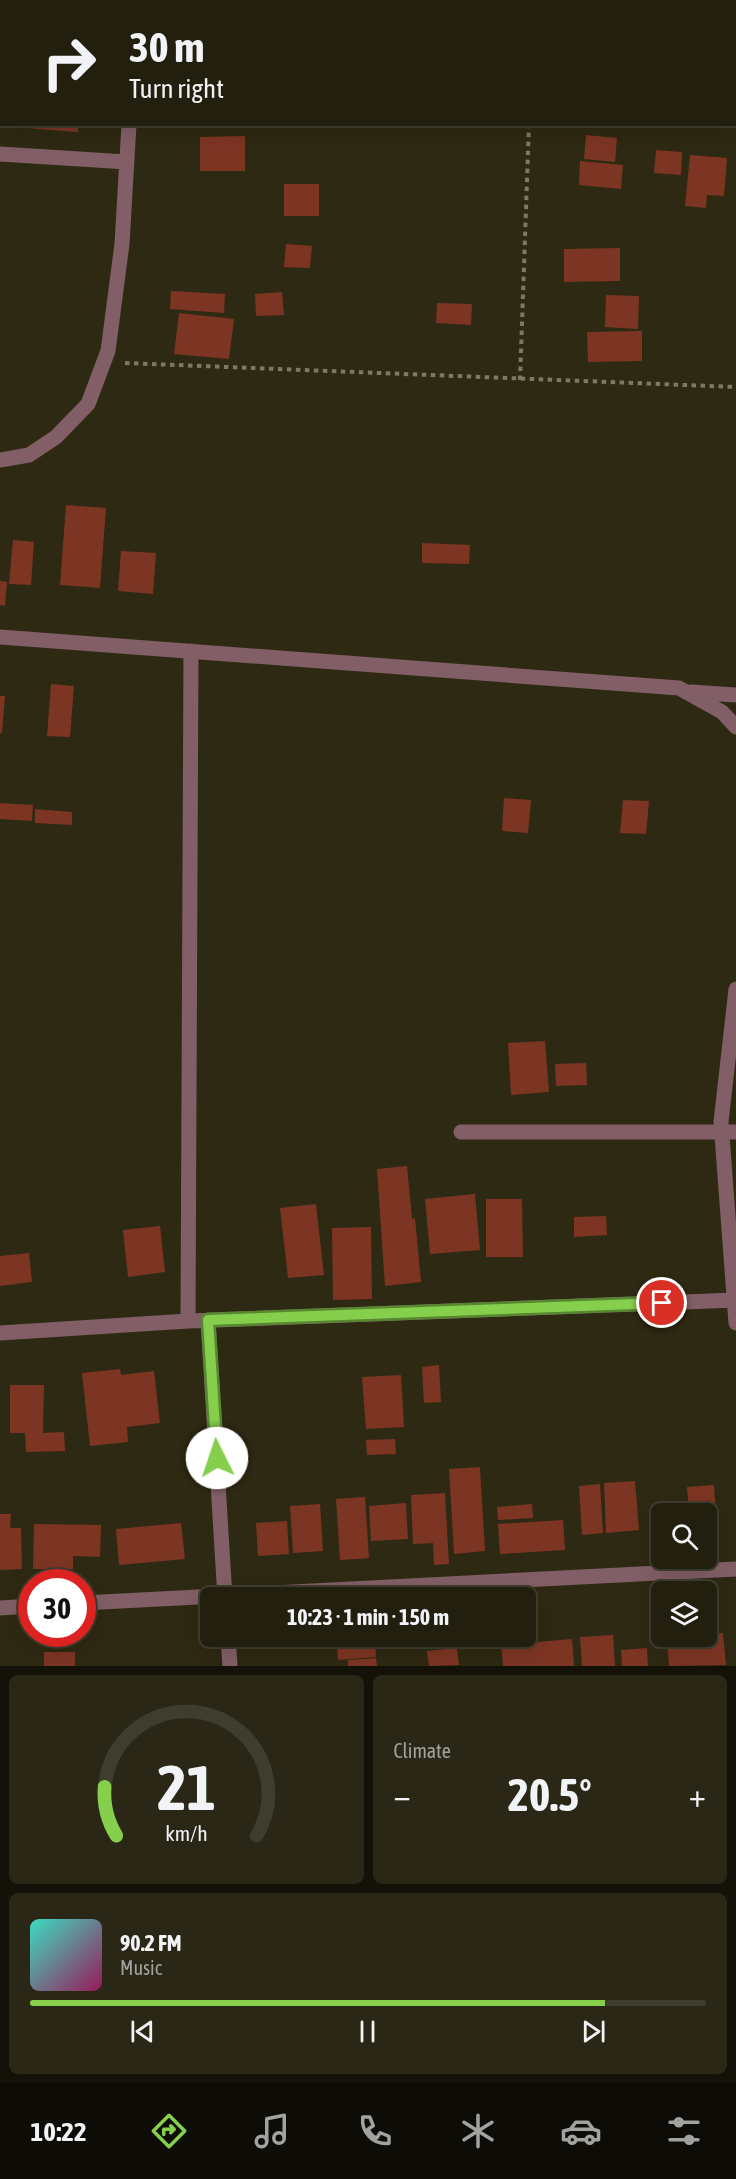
<!DOCTYPE html>
<html lang="en">
<head>
<meta charset="utf-8">
<style>
  body { margin:0; font-family:"Asap Condensed",sans-serif; background:#2a2717; color:#f1f3f6; height:100vh; display:flex; flex-direction:column; font-size:22px; white-space:nowrap }
  * { box-sizing:border-box; margin:0 }
  p { font-size:20px; color:#a2a29e }
  .icon { flex:none; width:33px; height:33px; fill:none; stroke:currentColor; stroke-width:2; stroke-linecap:round; stroke-linejoin:round }
  .map { position:relative; height:1666px; overflow:hidden }
  .details { display:flex; flex-direction:column; gap:9px; padding:9px; background:#131108; flex:1 }
  .details>* { flex:none }
  .guide { position:absolute; left:0px; top:0px; width:736px; height:126px; box-shadow:0 6px 24px #0002,0 0 0 2px #3f3d2e; background:#221f0e; color:#f1f3f6; overflow:hidden }
  .fabs { position:absolute; left:651px; top:1503px; display:grid; gap:12px }
  .fabs a { display:grid; place-items:center; width:66px; height:66px; border-radius:9px; background:#221f0e; box-shadow:0 6px 24px #0002,0 0 0 2px #3f3d2e; font-size:30px }
  .speed { position:absolute; left:18px; top:1569px; display:flex; gap:12px; font-size:30px; font-weight:700; text-align:center }
  .speed>* { display:grid; place-content:center; width:78px; height:78px; border-radius:50%; background:#221f0e; box-shadow:0 6px 24px #0002,0 0 0 2px #3f3d2e; line-height:1 }
  .speed .limit { border:9px solid #d22; background:#fff; color:#111 }
  .pin { position:absolute; display:grid; place-items:center; width:51px; height:51px; color:#fff; margin:-26px; border:3px solid #fff; border-radius:50%; box-shadow:0 2px 6px #0007 }
  .me { position:absolute; width:66px; margin:-33px; rotate:356deg; stroke-linejoin:round; filter:drop-shadow(0 0 4px #0008) }
  .turn { display:flex; align-items:center; gap:21px; height:126px; padding:0 30px; font-size:27px }
  .turn .icon { width:78px; height:78px; stroke-width:2.5 }
  .turn b { display:block; font-size:42px; line-height:51px }
  .big { font-size:45px; font-weight:700; line-height:1.1 }
  .details .card { flex:1; display:flex; flex-direction:column; justify-content:center; gap:9px; min-width:0; padding:0 21px; border-radius:9px; background:#2a2717 }
  .details .dial { align-items:center; gap:0 }
  .dial svg { height:156px; overflow:visible; fill:none; stroke:#3f3d2e; stroke-width:7; stroke-linecap:round; text-anchor:middle }
  .dial text { fill:#f1f3f6; stroke:none }
  .song { display:flex; align-items:center; gap:18px }
  .cover { width:72px; height:72px; border-radius:9px; background:linear-gradient(135deg,hsl(170 70% 55%),hsl(330 70% 35%)) }
  .played { height:6px; border-radius:3px; background:linear-gradient(90deg,#86cf4c 85%,#3f3d2e 85%) }
  .keys { display:flex; justify-content:space-around; direction:ltr }
  .heat { display:flex; justify-content:space-between; align-items:center; font-size:33px; direction:ltr }
  .details .tiles { flex:1; display:grid; gap:9px; grid-template-columns:1fr 1fr }
  .card:last-child { grid-column:span 2 }
  .trip { position:absolute; left:200px; top:1587px; width:336px; height:60px; border-radius:9px; background:#221f0e; box-shadow:0 6px 24px #0002,0 0 0 2px #3f3d2e; font-weight:700; line-height:60px; text-align:center }
  .tab-bar { display:flex; height:96px; justify-content:space-around; align-items:center; background:#0e0c06; color:#a2a29e }
  .tab-bar .icon { width:42px; height:42px }
  .tab-bar .current { color:#86cf4c }
  .tab-bar b { font-size:27px; color:#f1f3f6 }
  .map>svg:first-child { display:block }
  .building { fill:#7d3523 }
  .lines { fill:none; stroke-linecap:round; stroke-linejoin:round }
  .path { stroke:#7d7966; stroke-width:4; stroke-dasharray:4.5 4.5; stroke-linecap:butt }
  .minor { stroke:#825f67; stroke-width:15 }
  .route-casing { stroke:#578731; stroke-width:15 }
  .route { stroke:#86cf4c; stroke-width:10 }
</style>
</head>
<body>
<div class="map">
<svg width="736" height="1666" viewBox="0 0 736 1666">
  <rect width="100%" height="100%" fill="#2e2912"/>
  <!-- building -->
  <path class="building" d="M 1,124 L 78,124 L 78,132 L 1,126 Z
    M 586,135 L 617,138 L 615,162 L 584,159 Z
    M 245,136 L 245,171 L 200,171 L 200,137 Z
    M 656,150 L 682,152 L 681,175 L 654,173 Z
    M 690,155 L 727,158 L 724,196 L 707,195 L 706,208 L 685,206 Z
    M 580,161 L 623,165 L 621,189 L 579,185 Z
    M 284,184 L 319,184 L 319,216 L 284,216 Z
    M 286,244 L 312,246 L 310,268 L 284,267 Z
    M 620,248 L 620,281 L 564,282 L 564,249 Z
    M 171,291 L 225,294 L 224,313 L 170,309 Z
    M 282,292 L 284,315 L 256,316 L 255,294 Z
    M 606,295 L 639,296 L 638,329 L 605,327 Z
    M 437,303 L 472,304 L 471,325 L 436,323 Z
    M 179,313 L 234,319 L 229,359 L 174,354 Z
    M 642,331 L 642,361 L 588,362 L 587,332 Z
    M 66,505 L 106,508 L 100,588 L 60,585 Z
    M 13,540 L 34,542 L 31,585 L 9,584 Z
    M 422,543 L 470,545 L 469,564 L 422,563 Z
    M 121,551 L 156,553 L 153,594 L 118,591 Z
    M 0,581 L 7,582 L 5,606 L 0,605 Z
    M 51,684 L 74,686 L 70,737 L 47,736 Z
    M 0,696 L 5,696 L 2,733 L 0,733 Z
    M 504,798 L 531,800 L 528,833 L 502,831 Z
    M 623,800 L 649,801 L 646,834 L 620,833 Z
    M 0,803 L 33,805 L 32,821 L 0,819 Z
    M 35,809 L 72,812 L 72,825 L 35,823 Z
    M 545,1041 L 549,1092 L 511,1095 L 508,1043 Z
    M 586,1063 L 587,1085 L 556,1086 L 555,1064 Z
    M 407,1166 L 412,1219 L 415,1218 L 421,1282 L 385,1286 L 377,1169 Z
    M 475,1194 L 480,1250 L 430,1254 L 425,1199 Z
    M 486,1199 L 522,1199 L 523,1257 L 486,1257 Z
    M 316,1204 L 324,1275 L 288,1278 L 280,1208 Z
    M 606,1216 L 607,1235 L 574,1237 L 574,1217 Z
    M 160,1226 L 165,1272 L 128,1277 L 123,1230 Z
    M 371,1227 L 372,1299 L 333,1300 L 332,1228 Z
    M 29,1253 L 32,1282 L 0,1286 L 0,1256 Z
    M 439,1365 L 441,1402 L 424,1403 L 422,1367 Z
    M 120,1369 L 121,1375 L 154,1371 L 160,1423 L 127,1427 L 128,1442 L 90,1446 L 82,1373 Z
    M 401,1375 L 404,1427 L 366,1429 L 362,1377 Z
    M 10,1385 L 44,1385 L 43,1433 L 64,1432 L 65,1451 L 26,1452 L 25,1433 L 10,1433 Z
    M 395,1439 L 396,1454 L 367,1455 L 366,1440 Z
    M 480,1467 L 485,1551 L 454,1554 L 449,1469 Z
    M 635,1481 L 639,1530 L 606,1533 L 604,1483 Z
    M 600,1484 L 603,1533 L 582,1535 L 579,1486 Z
    M 714,1485 L 716,1513 L 689,1514 L 687,1487 Z
    M 445,1493 L 449,1564 L 434,1565 L 433,1543 L 413,1544 L 411,1495 Z
    M 365,1497 L 369,1558 L 340,1560 L 336,1499 Z
    M 406,1503 L 408,1539 L 371,1541 L 369,1506 Z
    M 320,1504 L 323,1551 L 293,1553 L 290,1506 Z
    M 532,1504 L 533,1518 L 498,1520 L 497,1507 Z
    M 0,1514 L 11,1514 L 10,1528 L 21,1528 L 22,1569 L 0,1570 Z
    M 563,1520 L 565,1550 L 500,1554 L 498,1524 Z
    M 287,1521 L 289,1554 L 258,1556 L 256,1523 Z
    M 181,1523 L 185,1559 L 119,1565 L 116,1529 Z
    M 34,1524 L 101,1525 L 100,1557 L 73,1556 L 73,1569 L 33,1569 Z
    M 718,1528 L 719,1553 L 706,1554 L 706,1529 Z
    M 718,1611 L 719,1631 L 706,1631 L 706,1612 Z
    M 723,1633 L 726,1665 L 669,1666 L 667,1637 L 706,1636 L 706,1634 Z
    M 613,1635 L 615,1666 L 582,1666 L 580,1637 Z
    M 572,1639 L 574,1666 L 503,1666 L 501,1645 Z
    M 375,1640 L 376,1657 L 338,1660 L 337,1643 Z
    M 457,1648 L 459,1665 L 429,1666 L 427,1651 Z
    M 647,1648 L 648,1666 L 622,1666 L 621,1650 Z
    M 44,1652 L 75,1652 L 75,1666 L 44,1666 Z
    M 376,1658 L 377,1666 L 348,1666 L 348,1660 Z"/>
  <g class="lines">
    <!-- path -->
    <path class="path" d="M 125,363 L 736,387
      M 520,380 L 529,124"/>
    <!-- minor -->
    <path class="minor" d="M 134,2 L 134,0
      M 537,2 L 537,0
      M 735,109 L 736,109
      M 0,154 L 127,162
      M 0,460 L 29,455 L 56,437 L 88,404 L 108,351 L 122,244 L 129,124
      M 0,637 L 679,688 L 722,712 L 736,727
      M 691,692 L 736,695
      M 736,989 L 721,1122 L 736,1323
      M 461,1132 L 736,1132
      M 208,1320 L 225,1598
      M 188,1321 L 191,651
      M 0,1333 L 188,1321 L 736,1300
      M 82,1603 L 736,1569
      M 0,1608 L 32,1606
      M 228,1636 L 230,1666"/>
  </g>
  <g class="lines">
    <defs>
      <path id="route" d="M 217,1458 L 208,1320 L 662,1303"/>
    </defs>
    <!-- route casing -->
    <use href="#route" class="route-casing"/>
    <!-- route -->
    <use href="#route" class="route"/>
  </g>
</svg>
<div class="fabs">
<a><svg class="icon" aria-label="search" viewBox="0 0 24 24"><circle cx="10" cy="10" r="6"/><path d="M15 15l6 6"/></svg></a>
<a><svg class="icon" aria-label="layers" viewBox="0 0 24 24"><path d="M12 4l9 5-9 5-9-5zM3 14l9 5 9-5"/></svg></a>
</div>
<div class="speed"><div class="limit">30</div></div>
<div class="pin" style="left:662px;top:1303px;background:#d93025"><svg class="icon" aria-label="arrive" viewBox="0 0 24 24"><path d="M6 21V4h12l-3 4 3 4H6"/></svg></div>
<svg class="me" style="left:217px;top:1458px" viewBox="-20 -20 40 40"><circle r="19" fill="#fff"/><path d="M0-13L10 11 0 6-10 11z" fill="#86cf4c"/></svg>
<div class="trip">10:23 · 1 min · 150 m</div>
<div class="guide">
<div class="turn"><svg class="icon" aria-label="right" viewBox="0 0 24 24"><path d="M7 20v-9h11M14 6l5 5-5 5"/></svg><div><b>30 m</b>Turn right</div></div>
</div>
</div>
<section class="details">
<div class="tiles">
<div class="card dial"><svg viewBox="0 0 100 80">
<path d="M14 69A42 42 0 1 1 86 69"/>
<path d="M14 69A42 42 0 0 1 8 44" stroke="#86cf4c"/>
<text x="50" y="56" font-size="32" font-weight="700">21</text>
<text x="50" y="72" font-size="11">km/h</text>
</svg></div>
<div class="card"><p>Climate</p>
<div class="heat"><a>−</a><b class="big">20.5°</b><a>+</a></div>
</div>
<div class="card">
<div class="song"><i class="cover"></i><div><b>90.2 FM</b><p>Music</p></div></div>
<div class="played"></div>
<div class="keys"><svg class="icon" aria-label="previous" viewBox="0 0 24 24"><path d="M18 5L8 12l10 7zM5 5v14"/></svg><svg class="icon" aria-label="pause" viewBox="0 0 24 24"><path d="M8 5v14M16 5v14"/></svg><svg class="icon" aria-label="next" viewBox="0 0 24 24"><path d="M6 5l10 7-10 7zM19 5v14"/></svg></div>
</div>
</div>
</section>
<nav class="tab-bar">
<b>10:22</b>
<svg class="icon current" aria-label="directions" viewBox="0 0 24 24"><path d="M12 3l9 9-9 9-9-9zM9 14v-3h6M13 9l2 2-2 2"/></svg>
<svg class="icon" aria-label="music" viewBox="0 0 24 24"><path d="M9 18V5l10-2v13"/><circle cx="6" cy="18" r="3"/><circle cx="16" cy="16" r="3"/></svg>
<svg class="icon" aria-label="phone" viewBox="0 0 24 24"><path d="M5 4h4l2 5-3 2q2 4 5 5l2-3 5 2v4C11 20 4 13 5 4z"/></svg>
<svg class="icon" aria-label="climate" viewBox="0 0 24 24"><path d="M12 3v18M4 7l16 10M4 17L20 7"/></svg>
<svg class="icon" aria-label="car" viewBox="0 0 24 24"><path d="M5 17H2v-5l4-1 3-4h7l3 4 3 1v5h-3M9 17h6M6 11h13"/><circle cx="7" cy="17" r="2"/><circle cx="17" cy="17" r="2"/></svg>
<svg class="icon" aria-label="filters" viewBox="0 0 24 24"><path d="M4 7h16M4 17h16"/><circle cx="9" cy="7" r="2"/><circle cx="15" cy="17" r="2"/></svg>
</nav>
</body>
</html>
